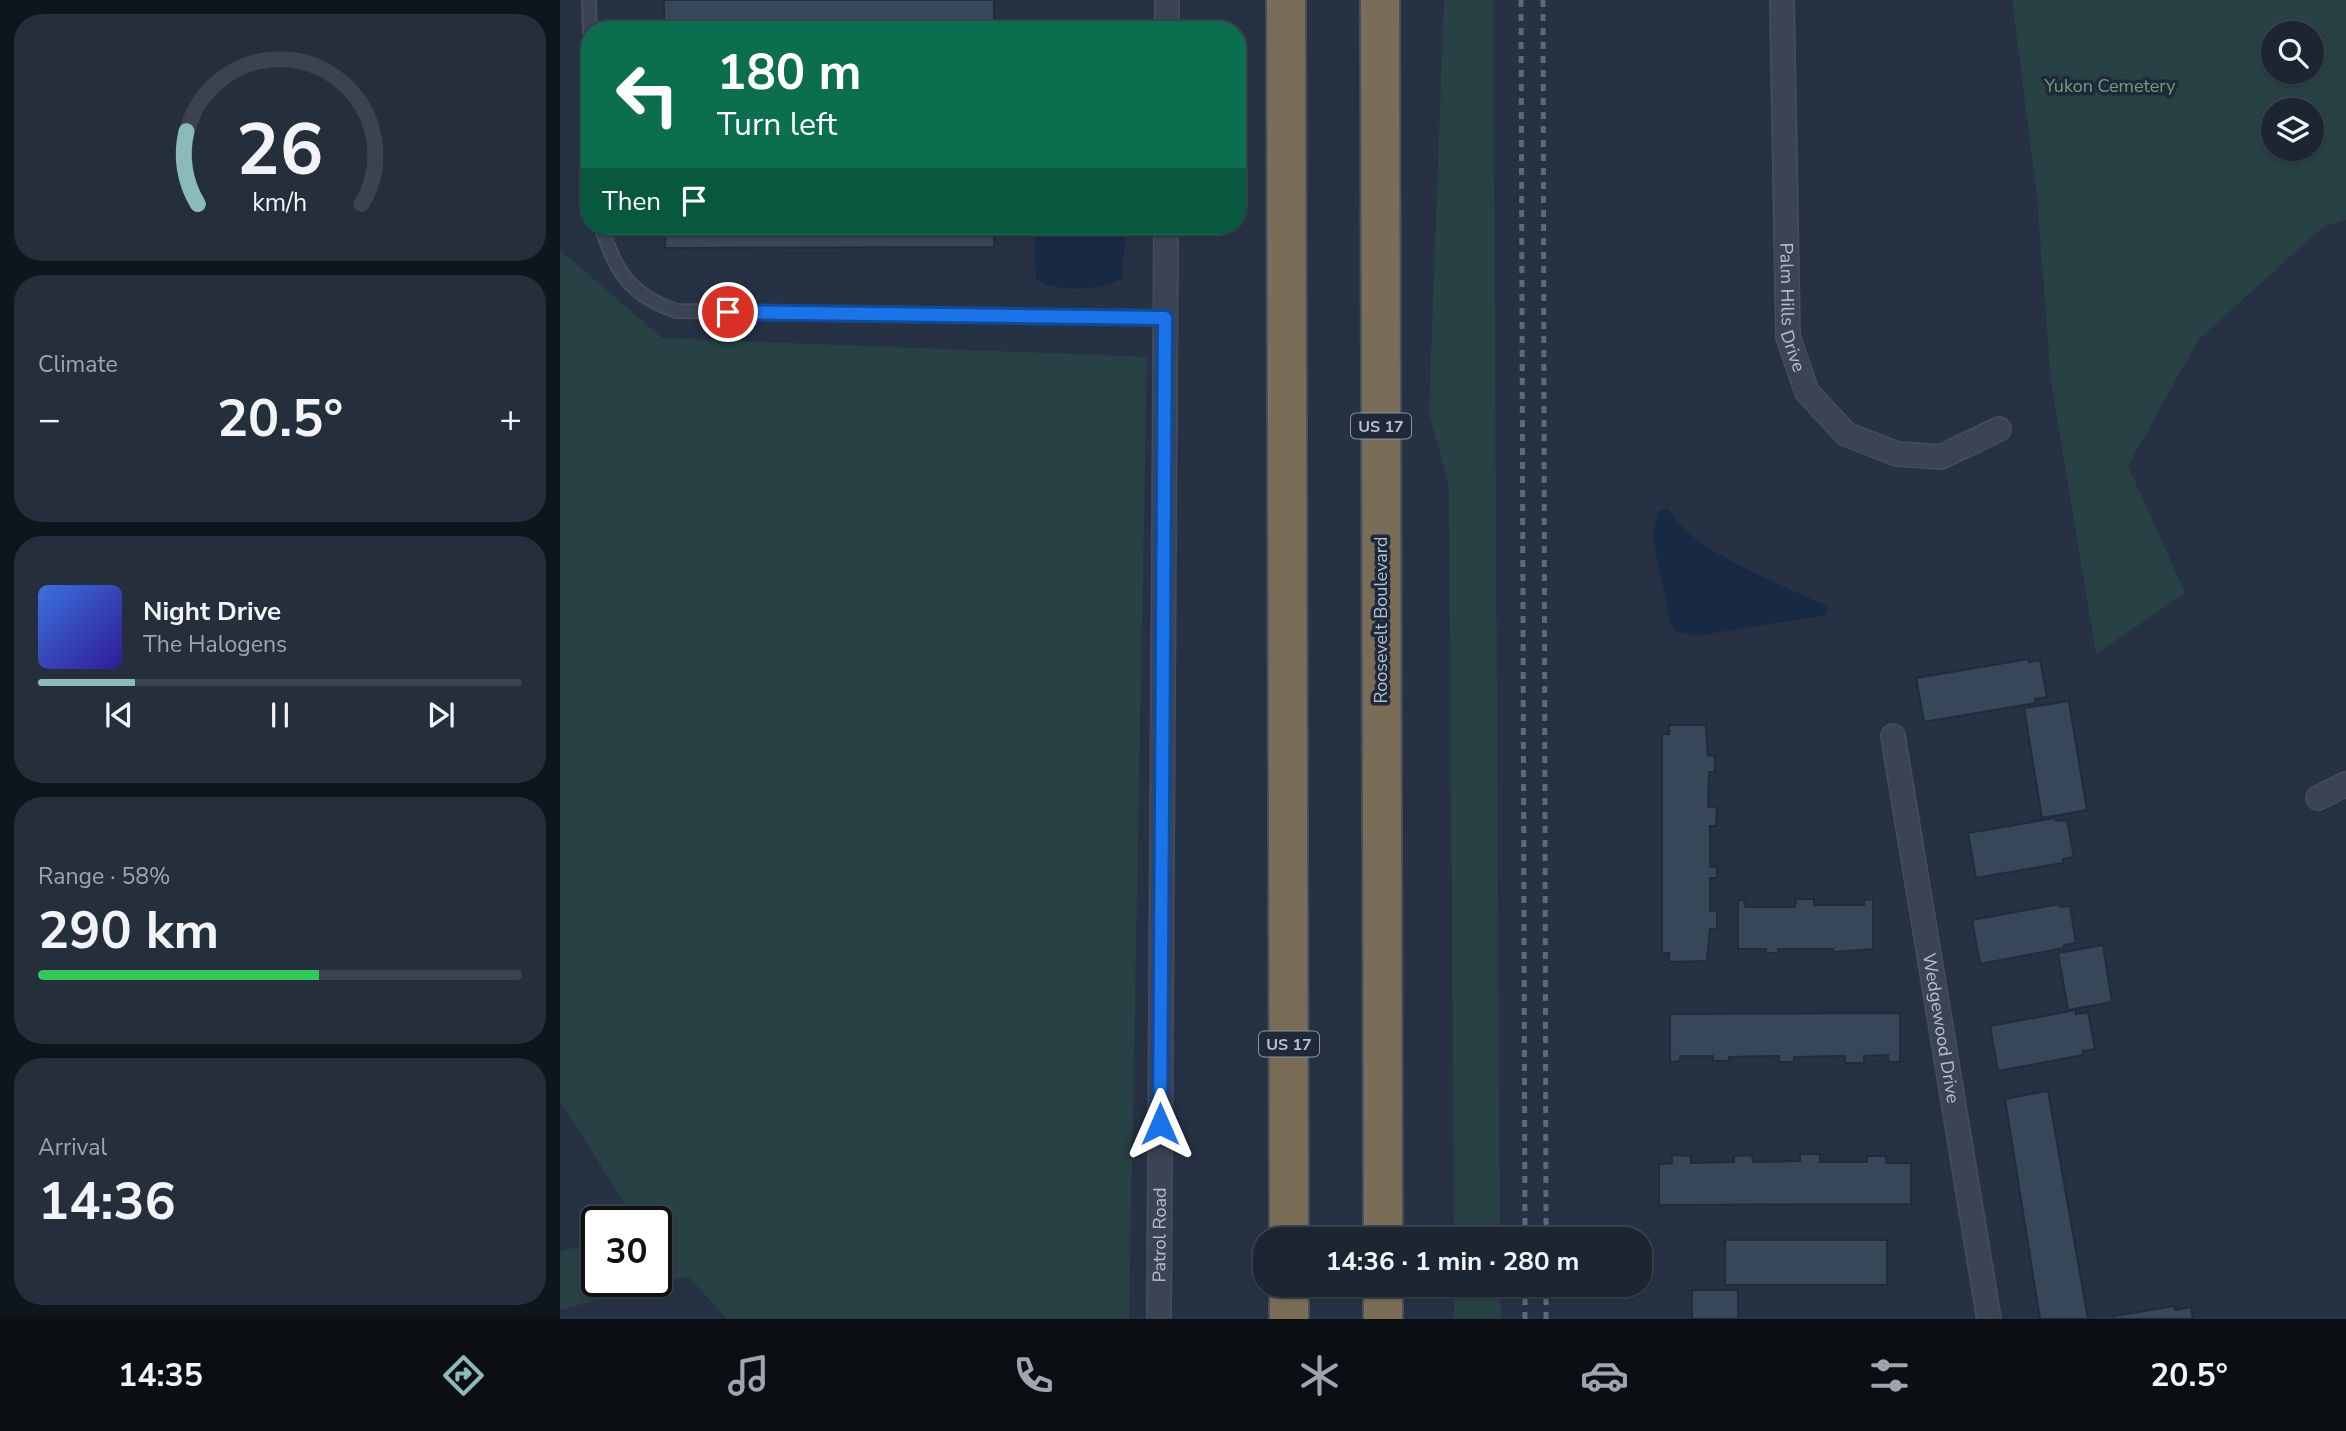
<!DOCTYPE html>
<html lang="en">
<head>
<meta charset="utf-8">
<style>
  body { margin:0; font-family:"Nunito Sans",sans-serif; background:#252e3b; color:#f1f3f6; height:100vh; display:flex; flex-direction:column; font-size:26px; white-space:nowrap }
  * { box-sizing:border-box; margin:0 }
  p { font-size:23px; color:#a0a5ac }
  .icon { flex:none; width:38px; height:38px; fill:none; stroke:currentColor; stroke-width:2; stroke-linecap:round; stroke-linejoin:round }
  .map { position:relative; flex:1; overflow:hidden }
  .sheet { display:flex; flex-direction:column; gap:14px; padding:14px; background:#0f151c; width:560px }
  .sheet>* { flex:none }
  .top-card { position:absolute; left:21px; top:21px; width:665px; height:214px; border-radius:28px; box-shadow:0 2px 5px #0004,0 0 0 2px #3a434e; background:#0b6e4f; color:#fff; overflow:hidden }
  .fabs { position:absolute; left:1701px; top:21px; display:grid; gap:14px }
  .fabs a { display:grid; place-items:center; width:63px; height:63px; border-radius:50%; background:#1c2633; box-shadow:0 2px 5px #0004,0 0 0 2px #3a434e; font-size:35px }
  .speed { position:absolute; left:21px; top:1206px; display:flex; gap:14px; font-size:35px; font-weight:700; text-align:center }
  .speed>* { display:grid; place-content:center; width:91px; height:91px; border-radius:50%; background:#1c2633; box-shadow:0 2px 5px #0004,0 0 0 2px #3a434e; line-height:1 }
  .speed .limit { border:4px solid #111; border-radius:10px; background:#fff; color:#111 }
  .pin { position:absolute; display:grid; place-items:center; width:60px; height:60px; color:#fff; margin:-30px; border:4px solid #fff; border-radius:50%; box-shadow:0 2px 7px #0007 }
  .me { position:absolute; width:77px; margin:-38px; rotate:0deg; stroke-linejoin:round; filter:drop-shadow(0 0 5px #0008) }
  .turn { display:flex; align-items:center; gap:24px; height:147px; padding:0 21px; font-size:32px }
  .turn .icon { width:91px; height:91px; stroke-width:2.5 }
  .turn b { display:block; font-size:49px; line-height:60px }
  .then { display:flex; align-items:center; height:66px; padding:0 21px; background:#0003; gap:14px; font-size:26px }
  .big { font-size:52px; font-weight:700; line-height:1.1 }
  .sheet .card { flex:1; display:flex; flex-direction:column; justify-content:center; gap:10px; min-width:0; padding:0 24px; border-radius:28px; background:#252e3b }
  .sheet .dial { align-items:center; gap:0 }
  .dial svg { height:182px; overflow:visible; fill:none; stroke:#3a434e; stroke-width:7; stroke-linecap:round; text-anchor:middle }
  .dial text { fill:#f1f3f6; stroke:none }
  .song { display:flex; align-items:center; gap:21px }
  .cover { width:84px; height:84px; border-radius:10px; background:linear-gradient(135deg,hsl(220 70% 55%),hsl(250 70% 35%)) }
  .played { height:7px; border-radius:4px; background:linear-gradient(90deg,#8bbbb9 20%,#3a434e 20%) }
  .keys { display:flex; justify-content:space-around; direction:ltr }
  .heat { display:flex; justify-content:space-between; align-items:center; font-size:38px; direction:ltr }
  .charge { height:10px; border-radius:5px; background:linear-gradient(90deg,#34c759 58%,#3a434e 0) }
  .trip { position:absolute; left:693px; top:1227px; width:399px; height:70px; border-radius:28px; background:#1c2633; box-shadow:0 2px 5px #0004,0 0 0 2px #3a434e; font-weight:700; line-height:70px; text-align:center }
  .tab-bar { display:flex; height:112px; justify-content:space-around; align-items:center; background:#0b0f14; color:#a0a5ac }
  .tab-bar .icon { width:49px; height:49px }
  .tab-bar .current { color:#8bbbb9 }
  .tab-bar b { font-size:32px; color:#f1f3f6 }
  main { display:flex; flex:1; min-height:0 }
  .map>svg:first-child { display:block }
  .green { fill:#284145; fill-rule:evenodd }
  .water { fill:#182944 }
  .building { fill:#38465a; stroke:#212b3b; stroke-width:2 }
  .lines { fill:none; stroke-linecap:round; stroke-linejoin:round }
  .lane-casing { stroke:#444d5d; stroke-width:16 }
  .street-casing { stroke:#444d5d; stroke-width:26 }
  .highway-casing { stroke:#454f5e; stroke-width:42 }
  .lane { stroke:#3b4454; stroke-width:12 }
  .street { stroke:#3b4454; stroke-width:23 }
  .highway { stroke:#7a6d58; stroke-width:38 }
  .rail { stroke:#5d687b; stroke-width:5; stroke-dasharray:7 7; stroke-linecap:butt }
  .route-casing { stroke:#114b97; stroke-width:18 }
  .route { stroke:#1a73e8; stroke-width:12 }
  .labels { text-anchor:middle; stroke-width:7; stroke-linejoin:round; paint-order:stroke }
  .shield { fill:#1f2939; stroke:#8a93a1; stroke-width:2 }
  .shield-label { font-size:16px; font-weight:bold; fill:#b8c0cd }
  .park-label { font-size:18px; fill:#6f9f7b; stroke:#1f2939 }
  .street-label { font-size:18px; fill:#b8c0cd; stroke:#1f2939 }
</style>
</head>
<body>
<main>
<section class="sheet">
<div class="card dial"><svg viewBox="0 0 100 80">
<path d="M14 69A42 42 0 1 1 86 69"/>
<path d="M14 69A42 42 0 0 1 9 37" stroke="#8bbbb9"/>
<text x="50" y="56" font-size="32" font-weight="700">26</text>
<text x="50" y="72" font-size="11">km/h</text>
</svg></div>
<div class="card"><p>Climate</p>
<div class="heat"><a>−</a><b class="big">20.5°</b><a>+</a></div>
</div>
<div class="card">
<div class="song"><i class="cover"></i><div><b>Night Drive</b><p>The Halogens</p></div></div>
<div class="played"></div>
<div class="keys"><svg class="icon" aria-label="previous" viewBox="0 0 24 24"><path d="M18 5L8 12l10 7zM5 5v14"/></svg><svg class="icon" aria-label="pause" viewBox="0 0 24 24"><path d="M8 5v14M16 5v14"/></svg><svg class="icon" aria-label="next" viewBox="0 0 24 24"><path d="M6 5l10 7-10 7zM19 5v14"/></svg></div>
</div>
<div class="card"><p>Range · 58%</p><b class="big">290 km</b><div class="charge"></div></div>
<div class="card"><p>Arrival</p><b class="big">14:36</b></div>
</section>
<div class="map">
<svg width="1786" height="1319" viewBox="0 0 1786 1319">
  <rect width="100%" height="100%" fill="#263244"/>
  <!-- green -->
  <path class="green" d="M 884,0 L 933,0 L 940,1239 L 894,1239 L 889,487 L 869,412 Z
    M 1452,0 L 1786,0 L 1786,220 L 1764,226 L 1638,340 L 1568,466 L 1625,593 L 1536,654 L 1491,380 L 1477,197 ZM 1713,33 L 1752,33 L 1752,72 L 1713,72 ZM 1713,110 L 1752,110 L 1752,149 L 1713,149 Z
    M 0,250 L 102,338 L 587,357 L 569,1319 L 167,1319 L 128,1276 L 0,1310 L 0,1252 L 37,1241 L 37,1281 L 96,1281 L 96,1222 L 76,1221 L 0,1101 Z
    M 894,1285 L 940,1285 L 941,1319 L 894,1319 Z"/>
  <!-- water -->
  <path class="water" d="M 474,226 L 566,226 L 562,279 C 542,290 495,293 476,279 Z
    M 1109,509 C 1129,551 1226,586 1269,607 L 1266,615 L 1135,636 L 1116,632 L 1110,622 L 1092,535 L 1098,510 Z"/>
  <!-- building -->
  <path class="building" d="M 104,0 L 434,0 L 434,30 L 104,30 Z
    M 105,226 L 434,226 L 434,247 L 105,248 Z
    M 1468,659 L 1469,662 L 1480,660 L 1487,697 L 1475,699 L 1476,703 L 1364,722 L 1356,678 Z
    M 1509,701 L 1527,810 L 1482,818 L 1464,708 Z
    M 1109,725 L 1146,725 L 1148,755 L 1155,756 L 1155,772 L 1149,772 L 1148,807 L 1157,807 L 1156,826 L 1150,826 L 1150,867 L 1157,867 L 1157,878 L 1150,878 L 1150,911 L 1157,910 L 1157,929 L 1150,929 L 1147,961 L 1109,962 L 1109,953 L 1102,953 L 1102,734 L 1109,734 Z
    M 1495,818 L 1496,821 L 1507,820 L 1514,857 L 1503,859 L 1503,863 L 1416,878 L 1408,833 Z
    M 1236,899 L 1254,899 L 1254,905 L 1304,905 L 1304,900 L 1313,899 L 1313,949 L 1273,952 L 1273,949 L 1218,949 L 1218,953 L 1206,953 L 1206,949 L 1178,949 L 1178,900 L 1184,900 L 1185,907 L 1235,907 Z
    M 1499,904 L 1500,907 L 1510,906 L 1516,943 L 1504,945 L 1504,948 L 1420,964 L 1412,920 Z
    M 1543,945 L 1552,1002 L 1508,1010 L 1498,953 Z
    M 1516,1010 L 1516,1014 L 1528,1012 L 1535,1049 L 1523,1051 L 1523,1055 L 1438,1071 L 1430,1026 Z
    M 1340,1013 L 1340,1062 L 1329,1062 L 1328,1055 L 1304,1056 L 1304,1063 L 1285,1063 L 1285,1056 L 1234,1057 L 1234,1062 L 1219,1062 L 1219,1056 L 1169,1057 L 1169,1061 L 1153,1061 L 1153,1056 L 1120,1056 L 1120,1061 L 1110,1062 L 1110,1014 Z
    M 1488,1091 L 1528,1319 L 1480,1319 L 1445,1099 Z
    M 1240,1154 L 1260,1154 L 1260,1162 L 1307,1162 L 1307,1156 L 1326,1156 L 1326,1163 L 1351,1163 L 1351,1204 L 1099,1205 L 1099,1164 L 1112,1163 L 1112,1155 L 1131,1156 L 1131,1163 L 1174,1162 L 1174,1156 L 1192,1155 L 1193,1162 L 1240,1161 Z
    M 1165,1240 L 1327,1240 L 1327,1285 L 1165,1285 Z
    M 1132,1290 L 1178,1290 L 1178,1319 L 1132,1319 Z
    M 1614,1306 L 1615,1310 L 1631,1307 L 1633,1319 L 1555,1319 L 1554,1316 Z"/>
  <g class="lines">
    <defs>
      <path id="lane" d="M 29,0 L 30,35
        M 41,226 C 55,271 70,295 116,311 L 605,318"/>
      <g id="street">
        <path id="s1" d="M 1222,0 L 1228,337 L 1247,392 L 1286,434 L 1337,454 L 1381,457 L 1439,429"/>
        <path d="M 607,30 L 607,0"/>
        <path id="s2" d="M 1333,736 L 1429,1319"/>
        <path d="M 1758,798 L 1786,784"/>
        <path id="s3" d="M 599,1319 L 606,226"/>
      </g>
      <path id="highway" d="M 726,0 L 729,1239
        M 820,0 L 823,1239
        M 823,1284 L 823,1319
        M 729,1319 L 729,1284"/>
    </defs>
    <!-- lane casing -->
    <use href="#lane" class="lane-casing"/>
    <!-- street casing -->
    <use href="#street" class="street-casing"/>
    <!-- highway casing -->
    <use href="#highway" class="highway-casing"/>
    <!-- lane -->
    <use href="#lane" class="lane"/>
    <!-- street -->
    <use href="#street" class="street"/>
    <!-- highway -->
    <use href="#highway" class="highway"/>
    <!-- rail -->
    <path class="rail" d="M 961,0 L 965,1239
      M 983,0 L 986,1239
      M 965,1284 L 965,1319
      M 986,1284 L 986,1319"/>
  </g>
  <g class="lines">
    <defs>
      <path id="route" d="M 168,312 L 605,318 L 600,1124"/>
    </defs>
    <!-- route casing -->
    <use href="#route" class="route-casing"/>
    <!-- route -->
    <use href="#route" class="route"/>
  </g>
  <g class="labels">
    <!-- shield labels -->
    <g class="shield">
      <rect x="791" y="413.5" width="60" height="25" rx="5"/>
      <rect x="699" y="1031.5" width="60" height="25" rx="5"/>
    </g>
    <g class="shield-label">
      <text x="821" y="432">US 17</text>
      <text x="729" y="1050">US 17</text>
    </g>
    <!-- park labels -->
    <g class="park-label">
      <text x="1550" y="92">Yukon Cemetery</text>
    </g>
    <!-- street labels -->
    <g class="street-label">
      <text dy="6" stroke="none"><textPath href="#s1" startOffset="308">Palm Hills Drive</textPath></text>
      <text transform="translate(821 620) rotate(-90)" y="6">Roosevelt Boulevard</text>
      <text dy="6" stroke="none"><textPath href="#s2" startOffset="296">Wedgewood Drive</textPath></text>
      <text dy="6" stroke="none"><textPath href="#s3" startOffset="84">Patrol Road</textPath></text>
    </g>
  </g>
</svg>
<div class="fabs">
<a><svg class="icon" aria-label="search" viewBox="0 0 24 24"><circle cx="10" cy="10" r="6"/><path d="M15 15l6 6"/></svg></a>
<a><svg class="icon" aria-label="layers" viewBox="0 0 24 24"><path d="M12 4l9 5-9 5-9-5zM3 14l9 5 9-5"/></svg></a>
</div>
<div class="speed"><div class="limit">30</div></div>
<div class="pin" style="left:168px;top:312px;background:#d93025"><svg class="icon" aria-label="arrive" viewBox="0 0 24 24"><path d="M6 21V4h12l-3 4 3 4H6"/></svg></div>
<svg class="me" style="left:600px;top:1124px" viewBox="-20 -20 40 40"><path d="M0-17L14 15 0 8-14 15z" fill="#1a73e8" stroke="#fff" stroke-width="4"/></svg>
<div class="trip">14:36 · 1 min · 280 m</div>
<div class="top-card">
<div class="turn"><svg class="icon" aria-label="left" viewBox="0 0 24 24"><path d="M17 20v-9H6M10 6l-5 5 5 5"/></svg><div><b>180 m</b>Turn left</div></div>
<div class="then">Then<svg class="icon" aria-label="arrive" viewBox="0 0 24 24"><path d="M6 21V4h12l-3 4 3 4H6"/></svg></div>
</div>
</div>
</main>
<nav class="tab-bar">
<b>14:35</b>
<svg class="icon current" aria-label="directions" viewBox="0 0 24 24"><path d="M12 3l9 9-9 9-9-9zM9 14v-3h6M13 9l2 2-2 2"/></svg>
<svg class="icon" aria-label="music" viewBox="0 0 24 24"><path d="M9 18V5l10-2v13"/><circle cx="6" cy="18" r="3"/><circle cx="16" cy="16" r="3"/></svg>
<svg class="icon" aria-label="phone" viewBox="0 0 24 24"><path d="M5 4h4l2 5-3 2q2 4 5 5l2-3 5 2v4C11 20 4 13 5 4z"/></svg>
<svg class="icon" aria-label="climate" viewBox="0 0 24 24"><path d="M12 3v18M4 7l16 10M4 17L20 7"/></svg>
<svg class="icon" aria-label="car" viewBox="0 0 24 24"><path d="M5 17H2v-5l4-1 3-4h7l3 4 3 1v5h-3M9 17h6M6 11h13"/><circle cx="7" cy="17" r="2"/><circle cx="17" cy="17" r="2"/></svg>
<svg class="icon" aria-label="filters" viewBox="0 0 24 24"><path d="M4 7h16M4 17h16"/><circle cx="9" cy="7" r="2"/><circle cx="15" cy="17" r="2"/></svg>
<b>20.5°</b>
</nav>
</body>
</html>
